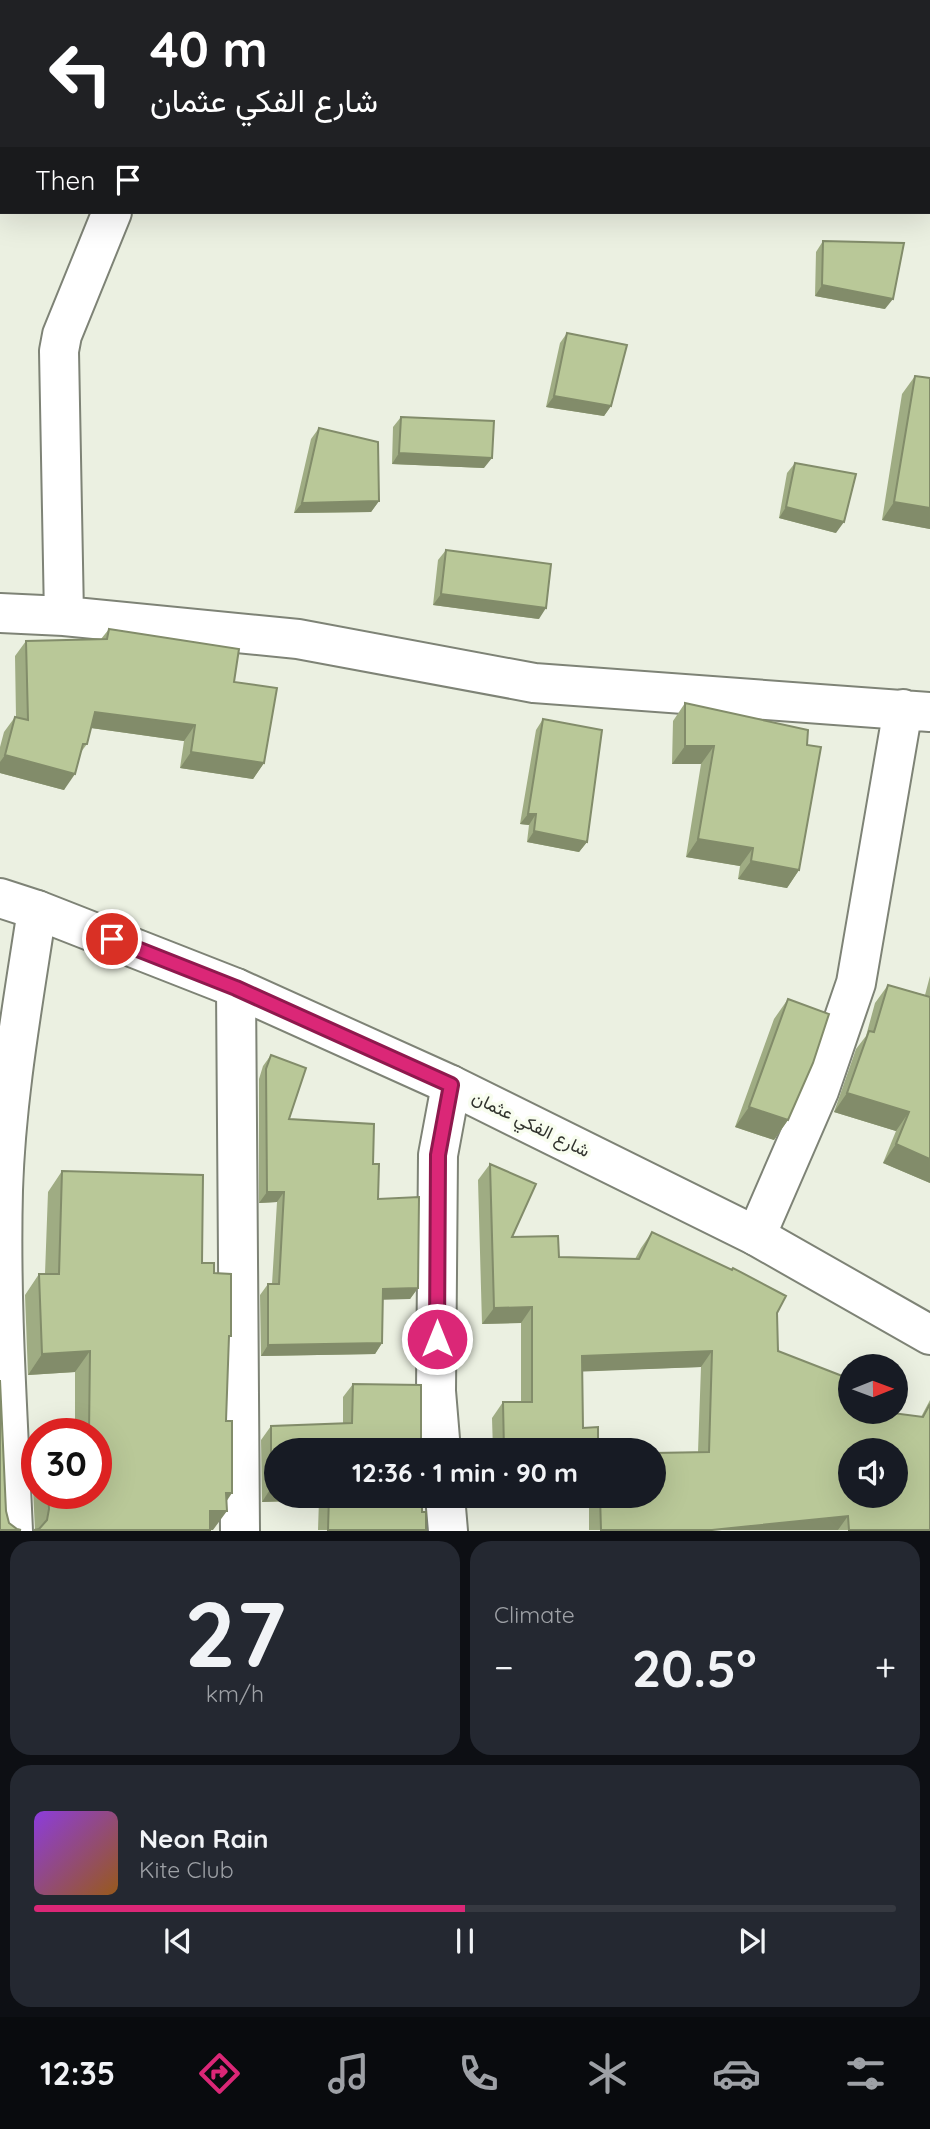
<!DOCTYPE html>
<html lang="en">
<head>
<meta charset="utf-8">
<style>
  body { margin:0; font-family:Quicksand,Vazirmatn,sans-serif; background:#242831; color:#f1f3f6; height:100vh; display:flex; flex-direction:column; font-size:26px; white-space:nowrap }
  * { box-sizing:border-box; margin:0 }
  p { font-size:23px; color:#9ea1a6 }
  .icon { flex:none; width:38px; height:38px; fill:none; stroke:currentColor; stroke-width:2; stroke-linecap:round; stroke-linejoin:round }
  .map { position:relative; height:1531px; overflow:hidden }
  .drawer { display:flex; flex-direction:column; gap:10px; padding:10px; background:#0d0f14; flex:1 }
  .drawer>* { flex:none }
  .hud { position:absolute; left:0px; top:0px; width:931px; height:214px; box-shadow:0 7px 28px #0002; background:#202124; color:#fff; overflow:hidden }
  .needle { width:46px; rotate:89deg }
  .fabs { position:absolute; left:838px; top:1354px; display:grid; gap:14px }
  .fabs a { display:grid; place-items:center; width:70px; height:70px; border-radius:50%; background:#171b24; box-shadow:0 7px 28px #0002; font-size:35px }
  .speed { position:absolute; left:21px; top:1418px; display:flex; gap:14px; font-size:35px; font-weight:700; text-align:center }
  .speed>* { display:grid; place-content:center; width:91px; height:91px; border-radius:50%; background:#171b24; box-shadow:0 7px 28px #0002; line-height:1 }
  .speed .limit { border:10px solid #d22; background:#fff; color:#111 }
  .pin { position:absolute; display:grid; place-items:center; width:60px; height:60px; color:#fff; margin:-30px; border:4px solid #fff; border-radius:50%; box-shadow:0 2px 7px #0007 }
  .me { position:absolute; width:77px; margin:-38px; rotate:0deg; stroke-linejoin:round; filter:drop-shadow(0 0 5px #0008) }
  .turn { display:flex; align-items:center; gap:24px; height:147px; padding:0 35px; font-size:32px }
  .turn .icon { width:91px; height:91px; stroke-width:2.5 }
  .turn b { display:block; font-size:49px; line-height:60px }
  .then { display:flex; align-items:center; height:66px; padding:0 35px; background:#0003; gap:14px; font-size:26px }
  .big { font-size:52px; font-weight:800; line-height:1.1 }
  .drawer .card { flex:1; display:flex; flex-direction:column; justify-content:center; gap:10px; min-width:0; padding:0 24px; border-radius:21px; background:#242831 }
  .drawer .dial { align-items:center; gap:0 }
  .dial b { font-size:91px; line-height:1 }
  .song { display:flex; align-items:center; gap:21px }
  .cover { width:84px; height:84px; border-radius:10px; background:linear-gradient(135deg,hsl(270 70% 55%),hsl(30 70% 35%)) }
  .played { height:7px; border-radius:4px; background:linear-gradient(90deg,#db2777 50%,#363941 50%) }
  .keys { display:flex; justify-content:space-around; direction:ltr }
  .heat { display:flex; justify-content:space-between; align-items:center; font-size:38px; direction:ltr }
  .drawer .tiles { flex:1; display:grid; gap:10px; grid-template-columns:1fr 1fr }
  .card:last-child { grid-column:span 2 }
  .trip { position:absolute; left:264px; top:1438px; width:402px; height:70px; border-radius:35px; background:#171b24; box-shadow:0 7px 28px #0002; font-weight:800; line-height:70px; text-align:center }
  .menu { display:flex; height:112px; justify-content:space-around; align-items:center; background:#090b0e; color:#9ea1a6 }
  .menu .icon { width:49px; height:49px }
  .menu .active { color:#db2777 }
  .menu b { font-size:32px; color:#f1f3f6 }
  .map>svg:first-child { display:block }
  .lines { fill:none; stroke-linecap:round; stroke-linejoin:round }
  .minor-casing { stroke:#7e8376; stroke-width:42 }
  .tertiary-casing { stroke:#7e8376; stroke-width:42 }
  .minor { stroke:#fff; stroke-width:38 }
  .tertiary { stroke:#fff; stroke-width:38 }
  .wall { fill:#9fac83 }
  .shaded-wall { fill:#828c6a }
  .building { fill:#b9c898; stroke:#828c6a; stroke-width:2; fill-rule:evenodd }
  .route-casing { stroke:#8e194d; stroke-width:18 }
  .route { stroke:#db2777; stroke-width:12 }
  .labels { text-anchor:middle; stroke-width:7; stroke-linejoin:round; paint-order:stroke }
  .street-label { font-size:18px; fill:#30322d; stroke:#f8fdef }
</style>
</head>
<body>
<div class="map">
<svg width="930" height="1531" viewBox="0 0 930 1531">
  <rect width="100%" height="100%" fill="#ebf0e1"/>
  <g class="lines">
    <defs>
      <path id="minor" d="M 150,2 L 150,0
        M 0,613 L 64,616 L 298,639 L 534,683 L 930,712
        M 64,616 L 59,351 L 62,335 L 112,212
        M 236,988 L 240,1531
        M 756,1236 L 819,1091 L 856,983 L 903,709
        M 441,1451 L 436,1391 L 438,1155 L 451,1085
        M 445,1496 L 448,1531
        M 13,1531 C 8,1417 0,1303 3,1190 C 6,1096 23,1003 37,910"/>
      <path id="tertiary" d="M 0,898 L 37,910 L 236,988 L 451,1085 L 756,1236 L 930,1335"/>
    </defs>
    <!-- minor casing -->
    <use href="#minor" class="minor-casing"/>
    <!-- tertiary casing -->
    <use href="#tertiary" class="tertiary-casing"/>
    <!-- minor -->
    <use href="#minor" class="minor"/>
    <!-- tertiary -->
    <use href="#tertiary" class="tertiary"/>
  </g>
  <!-- wall -->
  <path class="wall" d="M 823,241 L 885,309 L 815,296 L 816,252 Z
    M 567,333 L 611,406 L 604,416 L 546,407 L 560,343 Z
    M 915,376 L 930,529 L 882,520 L 902,394 Z
    M 401,417 L 484,468 L 392,464 L 393,427 Z
    M 319,428 L 379,501 L 371,512 L 294,513 L 311,439 Z
    M 795,463 L 836,533 L 779,518 L 787,473 Z
    M 446,550 L 539,619 L 433,605 L 438,560 Z
    M 109,629 L 234,682 L 264,763 L 253,779 L 180,768 L 184,741 L 91,728 L 87,744 L 81,752 L 64,790 L 0,773 L 0,747 L 4,732 L 15,717 L 16,717 L 15,656 L 26,641 L 101,639 Z
    M 685,703 L 807,745 L 799,870 L 787,888 L 738,879 L 740,866 L 686,857 L 701,764 L 672,764 L 673,721 Z
    M 543,719 L 587,842 L 579,852 L 527,842 L 529,825 L 520,824 L 536,730 Z
    M 930,976 L 930,1183 L 883,1163 L 896,1131 L 834,1112 L 856,1049 L 866,1036 L 875,1003 L 888,985 L 925,995 Z
    M 788,999 L 788,1120 L 774,1140 L 735,1127 L 774,1019 Z
    M 271,1055 L 289,1119 L 373,1164 L 378,1199 L 418,1288 L 410,1299 L 383,1299 L 382,1343 L 375,1354 L 261,1356 L 260,1295 L 268,1284 L 272,1284 L 277,1202 L 259,1203 L 259,1079 L 263,1066 Z
    M 490,1164 L 512,1237 L 559,1257 L 635,1259 L 641,1248 L 652,1232 L 777,1313 L 778,1351 L 850,1408 L 921,1417 L 930,1400 L 930,1530 L 589,1530 L 589,1496 L 654,1496 L 698,1452 L 701,1367 L 582,1371 L 583,1428 L 598,1451 L 493,1451 L 492,1418 L 503,1402 L 521,1402 L 521,1323 L 482,1324 L 478,1180 Z
    M 62,1171 L 202,1263 L 214,1273 L 229,1339 L 226,1421 L 226,1501 L 35,1530 L 32,1469 L 37,1462 L 37,1493 L 96,1493 L 96,1433 L 75,1433 L 75,1372 L 28,1375 L 25,1295 L 39,1274 L 45,1274 L 48,1192 Z
    M 353,1384 L 421,1385 L 276,1496 L 422,1496 L 422,1512 L 426,1530 L 318,1530 L 319,1500 L 262,1502 L 261,1440 L 271,1426 L 343,1424 L 343,1397 Z"/>
  <!-- shaded-wall -->
  <path class="shaded-wall" d="M 822,285 L 893,299 L 885,309 L 815,296 Z
    M 554,396 L 611,406 L 604,416 L 546,407 Z
    M 399,453 L 492,458 L 484,468 L 392,464 Z
    M 379,501 L 371,512 L 294,513 L 302,503 Z
    M 894,502 L 930,508 L 930,529 L 882,520 Z
    M 786,507 L 844,522 L 836,533 L 779,518 Z
    M 441,594 L 546,608 L 539,619 L 433,605 Z
    M 95,712 L 195,725 L 184,741 L 84,727 Z
    M 685,746 L 714,746 L 701,764 L 672,764 Z
    M 191,752 L 264,763 L 253,779 L 180,768 Z
    M 5,755 L 75,774 L 64,790 L 0,773 L 0,762 Z
    M 528,814 L 536,814 L 529,825 L 520,824 Z
    M 534,831 L 587,842 L 579,852 L 527,842 Z
    M 698,839 L 753,848 L 740,866 L 686,857 Z
    M 751,861 L 799,870 L 787,888 L 738,879 Z
    M 847,1093 L 909,1112 L 896,1131 L 834,1112 Z
    M 749,1107 L 788,1120 L 774,1140 L 735,1127 Z
    M 896,1144 L 930,1159 L 930,1183 L 883,1163 Z
    M 267,1192 L 284,1192 L 277,1202 L 259,1203 Z
    M 418,1288 L 410,1299 L 375,1300 L 383,1289 Z
    M 532,1307 L 521,1323 L 482,1324 L 494,1308 Z
    M 382,1343 L 375,1354 L 261,1356 L 268,1345 Z
    M 90,1351 L 75,1372 L 28,1375 L 42,1354 Z
    M 712,1351 L 701,1367 L 571,1372 L 582,1356 Z
    M 271,1488 L 276,1488 L 276,1496 L 322,1496 L 319,1500 L 262,1502 Z
    M 226,1493 L 232,1493 L 220,1511 L 227,1511 L 213,1530 L 196,1530 L 210,1511 Z
    M 848,1516 L 838,1530 L 712,1530 Z"/>
  <!-- building -->
  <path class="building" d="M 198,0 L 299,0 L 298,2 L 198,2 Z
    M 572,0 L 695,0 L 694,2 L 571,2 Z
    M 804,0 L 930,0 L 929,31 L 929,2 L 803,2 Z
    M 823,241 L 904,243 L 893,299 L 822,285 Z
    M 567,333 L 627,345 L 611,406 L 554,396 Z
    M 915,376 L 930,378 L 930,508 L 894,502 Z
    M 401,417 L 494,421 L 492,458 L 399,453 Z
    M 319,428 L 378,442 L 379,501 L 302,503 Z
    M 795,463 L 856,474 L 844,522 L 786,507 Z
    M 446,550 L 551,564 L 546,608 L 441,594 Z
    M 109,629 L 239,649 L 234,682 L 277,688 L 264,763 L 191,752 L 195,725 L 95,712 L 87,744 L 83,744 L 75,774 L 5,755 L 15,717 L 28,720 L 26,641 L 107,639 Z
    M 685,703 L 808,730 L 807,745 L 821,747 L 799,870 L 751,861 L 753,848 L 698,839 L 714,746 L 685,746 Z
    M 543,719 L 602,730 L 587,842 L 534,831 L 536,814 L 528,814 Z
    M 888,985 L 930,997 L 930,1159 L 896,1144 L 909,1112 L 847,1093 L 869,1031 L 874,1032 Z
    M 788,999 L 829,1014 L 813,1063 L 788,1120 L 749,1107 Z
    M 271,1055 L 306,1068 L 289,1119 L 374,1124 L 373,1164 L 379,1164 L 378,1199 L 419,1197 L 418,1288 L 383,1289 L 382,1343 L 268,1345 L 268,1284 L 279,1284 L 284,1192 L 267,1192 L 266,1069 Z
    M 490,1164 L 536,1184 L 512,1237 L 558,1236 L 559,1257 L 639,1259 L 652,1232 L 732,1270 L 733,1268 L 786,1296 L 777,1313 L 778,1351 L 850,1379 L 850,1412 L 885,1412 L 923,1417 L 930,1404 L 930,1530 L 849,1530 L 848,1516 L 712,1530 L 601,1530 L 600,1496 L 654,1496 L 654,1453 L 709,1452 L 712,1351 L 582,1356 L 583,1428 L 598,1427 L 598,1451 L 504,1451 L 503,1402 L 532,1402 L 532,1307 L 494,1308 ZM 850,1451 L 896,1451 L 896,1496 L 850,1496 Z
    M 62,1171 L 203,1175 L 202,1263 L 214,1263 L 214,1273 L 231,1274 L 231,1336 L 229,1336 L 226,1421 L 232,1421 L 232,1493 L 226,1493 L 227,1511 L 210,1511 L 210,1530 L 34,1530 L 39,1529 L 47,1520 L 49,1509 L 48,1493 L 96,1493 L 96,1433 L 89,1433 L 90,1351 L 42,1354 L 39,1274 L 59,1274 Z
    M 0,1380 L 6,1511 L 9,1523 L 17,1529 L 21,1530 L 0,1530 Z
    M 353,1384 L 421,1385 L 421,1451 L 276,1451 L 276,1488 L 271,1488 L 271,1426 L 352,1423 Z
    M 329,1496 L 422,1496 L 422,1512 L 426,1512 L 426,1530 L 328,1530 Z"/>
  <g class="lines">
    <defs>
      <path id="route" d="M 112,939 L 236,988 L 451,1085 L 438,1155 L 437,1339"/>
    </defs>
    <!-- route casing -->
    <use href="#route" class="route-casing"/>
    <!-- route -->
    <use href="#route" class="route"/>
  </g>
  <g class="labels">
    <!-- street labels -->
    <g class="street-label">
      <text transform="translate(531 1124) rotate(26)" y="6">شارع الفكي عثمان</text>
    </g>
  </g>
</svg>
<div class="fabs">
<a><svg class="needle" viewBox="-14 -14 28 28"><path d="M0-13l5 13h-10z" fill="#e53935"/><path d="M0 13l5-13h-10z" fill="#9ea1a6"/></svg></a>
<a><svg class="icon" aria-label="sound" viewBox="0 0 24 24"><path d="M4 9h4l5-4v14l-5-4H4zM17 9q2 3 0 6"/></svg></a>
</div>
<div class="speed"><div class="limit">30</div></div>
<div class="pin" style="left:112px;top:939px;background:#d93025"><svg class="icon" aria-label="arrive" viewBox="0 0 24 24"><path d="M6 21V4h12l-3 4 3 4H6"/></svg></div>
<svg class="me" style="left:437px;top:1339px" viewBox="-20 -20 40 40"><circle r="17" fill="#db2777" stroke="#fff" stroke-width="3"/><path d="M0-11L8 9 0 5-8 9z" fill="#fff"/></svg>
<div class="trip">12:36 · 1 min · 90 m</div>
<div class="hud">
<div class="turn"><svg class="icon" aria-label="left" viewBox="0 0 24 24"><path d="M17 20v-9H6M10 6l-5 5 5 5"/></svg><div><b>40 m</b>شارع الفكي عثمان</div></div>
<div class="then">Then<svg class="icon" aria-label="arrive" viewBox="0 0 24 24"><path d="M6 21V4h12l-3 4 3 4H6"/></svg></div>
</div>
</div>
<section class="drawer">
<div class="tiles">
<div class="card dial"><b>27</b><p>km/h</p></div>
<div class="card"><p>Climate</p>
<div class="heat"><a>−</a><b class="big">20.5°</b><a>+</a></div>
</div>
<div class="card">
<div class="song"><i class="cover"></i><div><b>Neon Rain</b><p>Kite Club</p></div></div>
<div class="played"></div>
<div class="keys"><svg class="icon" aria-label="previous" viewBox="0 0 24 24"><path d="M18 5L8 12l10 7zM5 5v14"/></svg><svg class="icon" aria-label="pause" viewBox="0 0 24 24"><path d="M8 5v14M16 5v14"/></svg><svg class="icon" aria-label="next" viewBox="0 0 24 24"><path d="M6 5l10 7-10 7zM19 5v14"/></svg></div>
</div>
</div>
</section>
<nav class="menu">
<b>12:35</b>
<svg class="icon active" aria-label="directions" viewBox="0 0 24 24"><path d="M12 3l9 9-9 9-9-9zM9 14v-3h6M13 9l2 2-2 2"/></svg>
<svg class="icon" aria-label="music" viewBox="0 0 24 24"><path d="M9 18V5l10-2v13"/><circle cx="6" cy="18" r="3"/><circle cx="16" cy="16" r="3"/></svg>
<svg class="icon" aria-label="phone" viewBox="0 0 24 24"><path d="M5 4h4l2 5-3 2q2 4 5 5l2-3 5 2v4C11 20 4 13 5 4z"/></svg>
<svg class="icon" aria-label="climate" viewBox="0 0 24 24"><path d="M12 3v18M4 7l16 10M4 17L20 7"/></svg>
<svg class="icon" aria-label="car" viewBox="0 0 24 24"><path d="M5 17H2v-5l4-1 3-4h7l3 4 3 1v5h-3M9 17h6M6 11h13"/><circle cx="7" cy="17" r="2"/><circle cx="17" cy="17" r="2"/></svg>
<svg class="icon" aria-label="filters" viewBox="0 0 24 24"><path d="M4 7h16M4 17h16"/><circle cx="9" cy="7" r="2"/><circle cx="15" cy="17" r="2"/></svg>
</nav>
</body>
</html>
